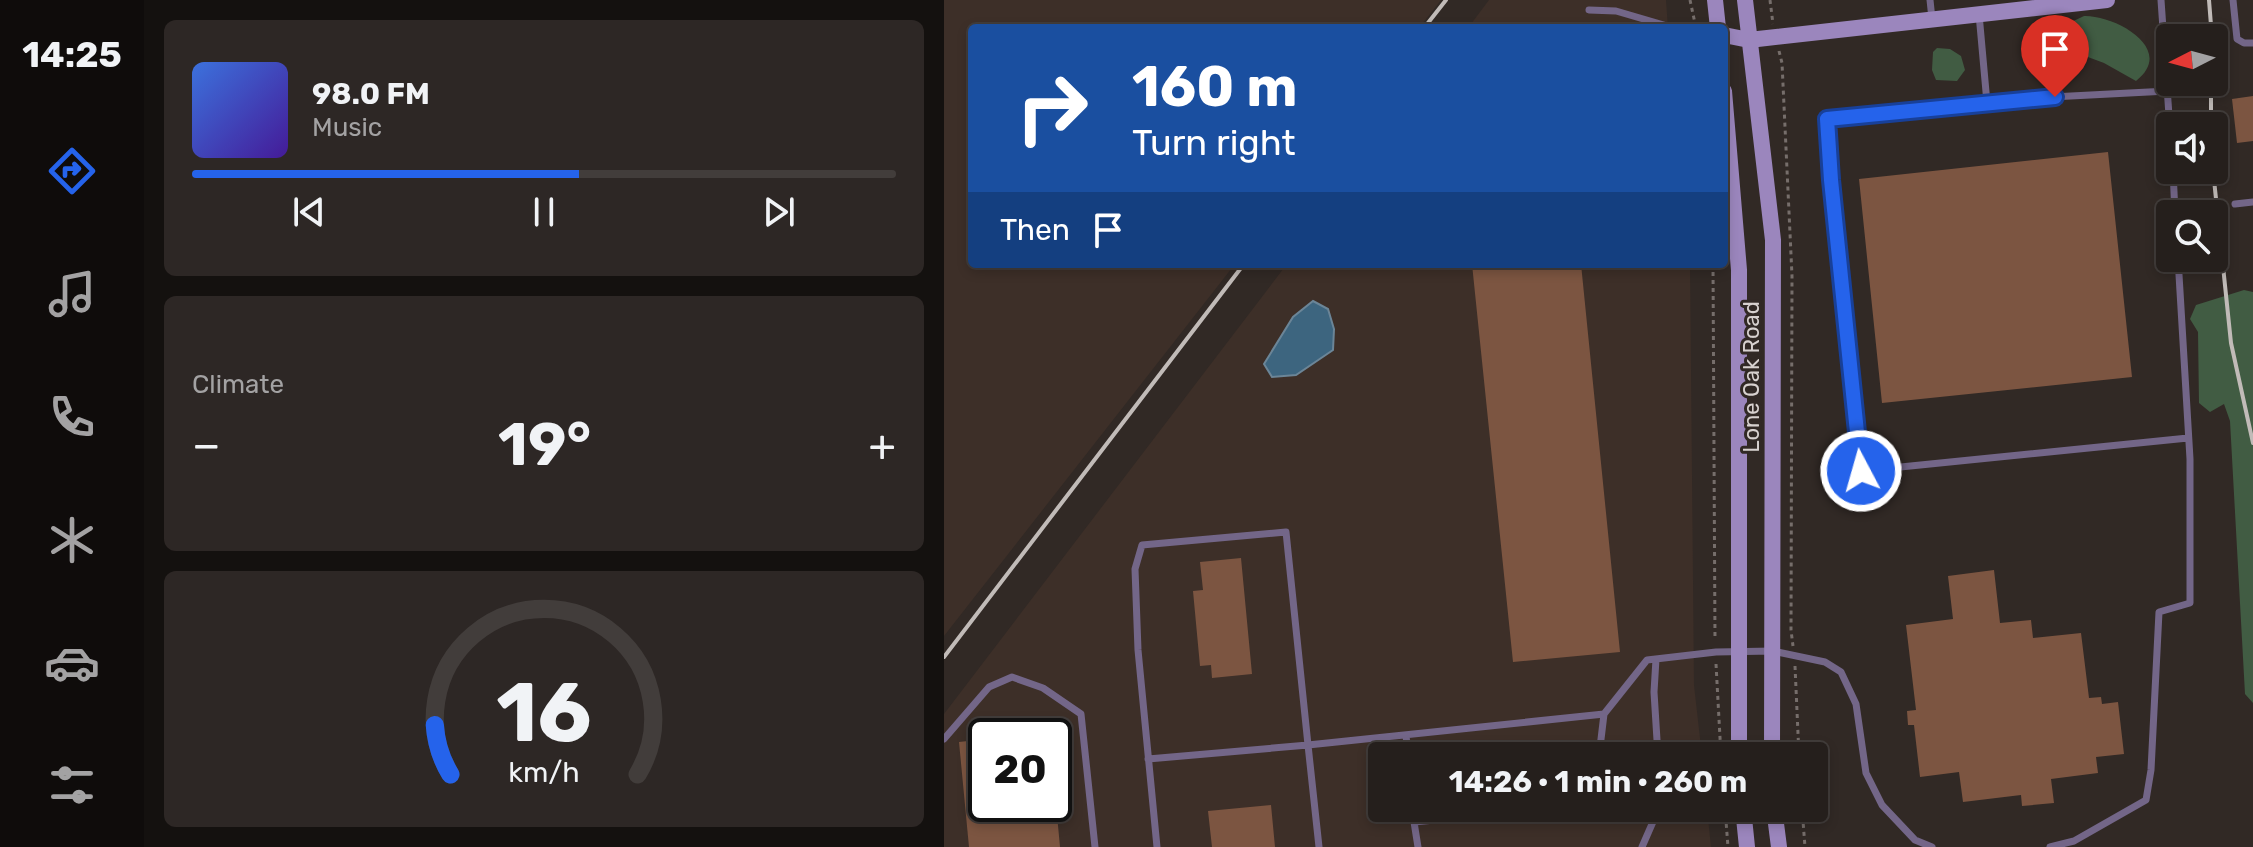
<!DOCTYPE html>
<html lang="en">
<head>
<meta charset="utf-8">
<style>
  body { margin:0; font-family:Rubik,sans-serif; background:#2d2725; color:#f1f3f6; height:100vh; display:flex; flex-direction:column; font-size:30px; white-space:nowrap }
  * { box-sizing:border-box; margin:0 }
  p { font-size:26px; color:#a3a2a3 }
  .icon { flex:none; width:44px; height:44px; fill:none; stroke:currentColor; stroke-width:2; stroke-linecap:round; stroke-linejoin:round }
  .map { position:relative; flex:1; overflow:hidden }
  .details { display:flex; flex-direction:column; gap:20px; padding:20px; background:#14110f; width:800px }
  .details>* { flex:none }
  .banner { position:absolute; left:24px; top:24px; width:760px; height:244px; border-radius:8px; box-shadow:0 4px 12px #0003,0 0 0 2px #423d3b; background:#1a4fa0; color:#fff; overflow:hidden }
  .needle { width:52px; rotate:264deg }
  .controls { position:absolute; left:1212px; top:24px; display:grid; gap:16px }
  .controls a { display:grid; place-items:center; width:72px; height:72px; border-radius:8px; background:#251f1c; box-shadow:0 4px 12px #0003,0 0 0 2px #423d3b; font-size:40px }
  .speed { position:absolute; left:24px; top:718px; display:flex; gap:16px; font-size:40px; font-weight:700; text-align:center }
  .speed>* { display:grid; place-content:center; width:104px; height:104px; border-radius:50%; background:#251f1c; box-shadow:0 4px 12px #0003,0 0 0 2px #423d3b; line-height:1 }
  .speed .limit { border:4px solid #111; border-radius:12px; background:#fff; color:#111 }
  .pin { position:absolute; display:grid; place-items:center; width:68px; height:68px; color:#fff; margin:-82px -34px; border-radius:50% 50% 50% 0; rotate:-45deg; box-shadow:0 0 8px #0007 }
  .pin .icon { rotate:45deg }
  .me { position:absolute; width:88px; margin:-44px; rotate:354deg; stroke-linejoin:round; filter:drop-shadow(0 0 6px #0008) }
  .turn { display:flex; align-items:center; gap:28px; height:168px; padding:0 32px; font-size:36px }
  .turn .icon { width:104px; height:104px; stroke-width:2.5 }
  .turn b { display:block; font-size:56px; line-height:68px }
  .then { display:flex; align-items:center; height:76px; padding:0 32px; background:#0003; gap:16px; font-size:30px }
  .big { font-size:60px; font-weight:700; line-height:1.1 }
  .details .widget { flex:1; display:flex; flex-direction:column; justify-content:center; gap:12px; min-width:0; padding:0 28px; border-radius:12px; background:#2d2725 }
  .details .dial { align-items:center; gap:0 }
  .dial svg { height:208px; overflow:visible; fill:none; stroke:#423d3b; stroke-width:7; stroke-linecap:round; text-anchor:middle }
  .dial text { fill:#f1f3f6; stroke:none }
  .song { display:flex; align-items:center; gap:24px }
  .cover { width:96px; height:96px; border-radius:12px; background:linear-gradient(135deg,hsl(220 70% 55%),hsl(260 70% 35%)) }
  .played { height:8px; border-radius:4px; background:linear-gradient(90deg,#2563eb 55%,#423d3b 55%) }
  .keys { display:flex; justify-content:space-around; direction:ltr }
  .heat { display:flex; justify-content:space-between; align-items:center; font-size:44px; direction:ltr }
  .trip { position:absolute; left:424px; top:742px; width:460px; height:80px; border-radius:8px; background:#251f1c; box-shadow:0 4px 12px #0003,0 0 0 2px #423d3b; font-weight:700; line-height:80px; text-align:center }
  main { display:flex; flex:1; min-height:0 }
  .tab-bar { display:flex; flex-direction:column; width:144px; justify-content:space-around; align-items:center; background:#0f0c0b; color:#a3a2a3 }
  .tab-bar .icon { width:56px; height:56px }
  .tab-bar .on { color:#2563eb }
  .tab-bar b { font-size:36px; color:#f1f3f6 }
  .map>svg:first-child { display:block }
  .built { fill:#3d2f28; fill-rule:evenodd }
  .green { fill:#415c43 }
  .water { fill:#3d657f; stroke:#6b8597; stroke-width:2 }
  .building { fill:#7c5541 }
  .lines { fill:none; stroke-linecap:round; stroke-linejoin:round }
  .path { stroke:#766e6b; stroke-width:3; stroke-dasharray:4 4; stroke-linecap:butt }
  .lane { stroke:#736688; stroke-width:7 }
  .secondary { stroke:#9b86bd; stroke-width:16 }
  .rail { stroke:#c1bbb8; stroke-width:4 }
  .route-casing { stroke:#184099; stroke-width:20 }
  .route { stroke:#2563eb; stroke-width:14 }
  .labels { text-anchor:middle; stroke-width:6; stroke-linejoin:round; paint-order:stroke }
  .street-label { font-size:22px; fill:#d7d1cf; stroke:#312925 }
</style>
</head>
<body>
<main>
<nav class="tab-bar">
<b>14:25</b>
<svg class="icon on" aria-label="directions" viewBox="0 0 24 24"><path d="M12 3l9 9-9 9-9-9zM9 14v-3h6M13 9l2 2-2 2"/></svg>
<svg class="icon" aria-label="music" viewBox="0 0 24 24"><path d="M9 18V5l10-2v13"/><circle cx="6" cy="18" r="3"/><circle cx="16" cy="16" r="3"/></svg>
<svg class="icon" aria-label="phone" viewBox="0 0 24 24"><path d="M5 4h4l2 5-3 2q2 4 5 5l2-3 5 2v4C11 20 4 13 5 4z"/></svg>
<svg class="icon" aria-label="climate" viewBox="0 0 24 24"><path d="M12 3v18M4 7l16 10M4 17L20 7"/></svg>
<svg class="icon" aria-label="car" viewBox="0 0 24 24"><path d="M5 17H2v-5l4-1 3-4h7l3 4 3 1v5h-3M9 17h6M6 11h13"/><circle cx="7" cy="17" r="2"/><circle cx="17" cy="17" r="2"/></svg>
<svg class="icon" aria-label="filters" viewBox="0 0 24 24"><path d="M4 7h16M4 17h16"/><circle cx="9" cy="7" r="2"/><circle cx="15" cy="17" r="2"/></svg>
</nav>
<section class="details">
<div class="widget">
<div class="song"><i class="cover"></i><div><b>98.0 FM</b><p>Music</p></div></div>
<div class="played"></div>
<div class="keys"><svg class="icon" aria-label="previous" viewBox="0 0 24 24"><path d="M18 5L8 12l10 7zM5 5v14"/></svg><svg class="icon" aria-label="pause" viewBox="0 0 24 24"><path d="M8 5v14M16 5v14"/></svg><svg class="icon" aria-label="next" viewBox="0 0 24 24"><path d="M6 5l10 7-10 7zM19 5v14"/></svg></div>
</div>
<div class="widget"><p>Climate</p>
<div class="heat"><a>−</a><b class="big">19°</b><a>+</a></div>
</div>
<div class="widget dial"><svg viewBox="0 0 100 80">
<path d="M14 69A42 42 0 1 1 86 69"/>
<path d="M14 69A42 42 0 0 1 8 50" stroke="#2563eb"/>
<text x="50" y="56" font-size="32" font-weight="700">16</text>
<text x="50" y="72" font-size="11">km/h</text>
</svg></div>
</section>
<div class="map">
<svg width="1309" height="847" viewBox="0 0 1309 847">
  <rect width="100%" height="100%" fill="#312925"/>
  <!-- built -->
  <path class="built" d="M 0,0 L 497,0 L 475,28 L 28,28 L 28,264 L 291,264 L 0,636 Z
    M 545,0 L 722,0 L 724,28 L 524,28 Z
    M 343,264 L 746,264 L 750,685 L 758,756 L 438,756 L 438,808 L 763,808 L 767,847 L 0,847 L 0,714 ZM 42,736 L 110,736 L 110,804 L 42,804 Z"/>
  <!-- green -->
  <path class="green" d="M 1140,16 C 1171,15 1233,49 1192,81 L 1160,63 L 1117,47 L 1119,26 Z
    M 993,48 L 1006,49 L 1017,56 L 1021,70 L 1013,81 L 992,80 L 988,70 L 989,52 Z
    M 1300,290 L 1309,292 L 1309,703 L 1301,694 L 1286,421 L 1280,404 L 1266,412 L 1255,403 L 1254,332 L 1246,319 L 1252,305 Z"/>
  <!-- water -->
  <path class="water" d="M 369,301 L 384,309 L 390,329 L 389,350 L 352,375 L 328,377 L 320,364 L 349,317 Z"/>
  <!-- building -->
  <path class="building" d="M 1309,96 L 1309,141 L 1293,143 L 1288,99 Z
    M 1164,152 L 1188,377 L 938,403 L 915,179 Z
    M 528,264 L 637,264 L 676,652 L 569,662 Z
    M 297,558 L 308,674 L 268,678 L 267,665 L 256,666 L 249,591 L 259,590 L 256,562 Z
    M 1050,570 L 1056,623 L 1087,620 L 1089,638 L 1137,633 L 1145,698 L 1157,697 L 1158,704 L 1174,702 L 1180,754 L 1152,757 L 1154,773 L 1107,779 L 1110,803 L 1078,806 L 1077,795 L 1019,802 L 1015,772 L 976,777 L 970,725 L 964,725 L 963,711 L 972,710 L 962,625 L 1009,619 L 1004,576 Z
    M 42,739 L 42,804 L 112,804 L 116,847 L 25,847 L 15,742 Z
    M 327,805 L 331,847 L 268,847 L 264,811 Z"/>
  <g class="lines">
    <!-- path -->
    <path class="path" d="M 746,0 L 752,28
      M 826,0 L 829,24
      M 835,51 L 838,63 L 848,276 L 847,630 L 849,646
      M 769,264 L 771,640
      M 772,664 L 777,756
      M 851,666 L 855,756
      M 781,808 L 784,847
      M 858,808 L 861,847"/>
    <!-- lane -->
    <path class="lane" d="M 986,0 L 988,19
      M 1217,0 L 1226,130
      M 1289,0 L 1293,39 L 1300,43 L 1309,43
      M 645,10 L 672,11 L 730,28
      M 1035,14 L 1043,103
      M 1224,91 L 1086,98 L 883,119 L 887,180 L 917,471 L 1244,438
      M 1229,170 L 1231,214
      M 1291,204 L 1309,202
      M 712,659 L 710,692 L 714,756
      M 462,735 L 464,756
      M 0,739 L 45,687 L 68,677 L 99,688 L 137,714 L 151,847
      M 655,756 L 660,714
      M 204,759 L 364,745 L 342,532 L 198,545 L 191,569 L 194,650 L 213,847
      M 469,808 L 470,822 L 616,808
      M 470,822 L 474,847
      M 375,847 L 364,745 L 660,714 L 703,660 L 772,652 L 829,651 L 881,662 L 897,672 L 912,704 L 922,773 L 938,805 L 971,840 L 988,847
      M 698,847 L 715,808
      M 1106,847 L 1130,841 L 1202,800 L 1207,770 L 1215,612 L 1246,603 L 1246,459 L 1234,258"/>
    <!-- secondary -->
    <path class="secondary" d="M 771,0 L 774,28
      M 801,0 L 829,240 L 828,756
      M 780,35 L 805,40 L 1163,0
      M 780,91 L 795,270 L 795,756
      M 799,808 L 803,847
      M 830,808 L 835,847"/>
    <!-- rail -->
    <path class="rail" d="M 1265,0 L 1268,38
      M 480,28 L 502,0
      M 1267,126 L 1267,82
      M 1269,170 L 1287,343 L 1309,443
      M 0,657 L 300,264"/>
  </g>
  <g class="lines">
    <defs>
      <path id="route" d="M 917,471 L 887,180 L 883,119 L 1111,97"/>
    </defs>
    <!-- route casing -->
    <use href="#route" class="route-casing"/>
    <!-- route -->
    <use href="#route" class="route"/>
  </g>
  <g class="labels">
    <!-- street labels -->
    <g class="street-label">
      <text transform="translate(807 377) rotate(-90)" y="8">Lone Oak Road</text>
    </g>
  </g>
</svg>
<div class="controls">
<a><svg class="needle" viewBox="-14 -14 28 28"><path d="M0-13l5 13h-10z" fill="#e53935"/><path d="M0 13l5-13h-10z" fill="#a3a2a3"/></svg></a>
<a><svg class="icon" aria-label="sound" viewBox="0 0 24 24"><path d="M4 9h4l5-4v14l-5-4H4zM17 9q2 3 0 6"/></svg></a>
<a><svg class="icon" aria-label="search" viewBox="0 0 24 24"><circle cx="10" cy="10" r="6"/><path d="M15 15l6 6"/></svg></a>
</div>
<div class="speed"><div class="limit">20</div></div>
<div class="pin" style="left:1111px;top:97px;background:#d93025"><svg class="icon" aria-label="arrive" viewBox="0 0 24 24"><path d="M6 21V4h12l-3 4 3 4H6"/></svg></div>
<svg class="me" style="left:917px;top:471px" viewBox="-20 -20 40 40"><circle r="17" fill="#2563eb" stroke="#fff" stroke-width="3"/><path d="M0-11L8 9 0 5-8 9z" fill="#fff"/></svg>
<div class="trip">14:26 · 1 min · 260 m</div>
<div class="banner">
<div class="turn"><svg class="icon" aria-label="right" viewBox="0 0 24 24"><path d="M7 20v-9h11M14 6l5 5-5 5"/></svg><div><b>160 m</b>Turn right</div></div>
<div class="then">Then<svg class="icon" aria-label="arrive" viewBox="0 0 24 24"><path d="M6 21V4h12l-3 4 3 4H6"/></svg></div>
</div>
</div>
</main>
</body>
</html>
